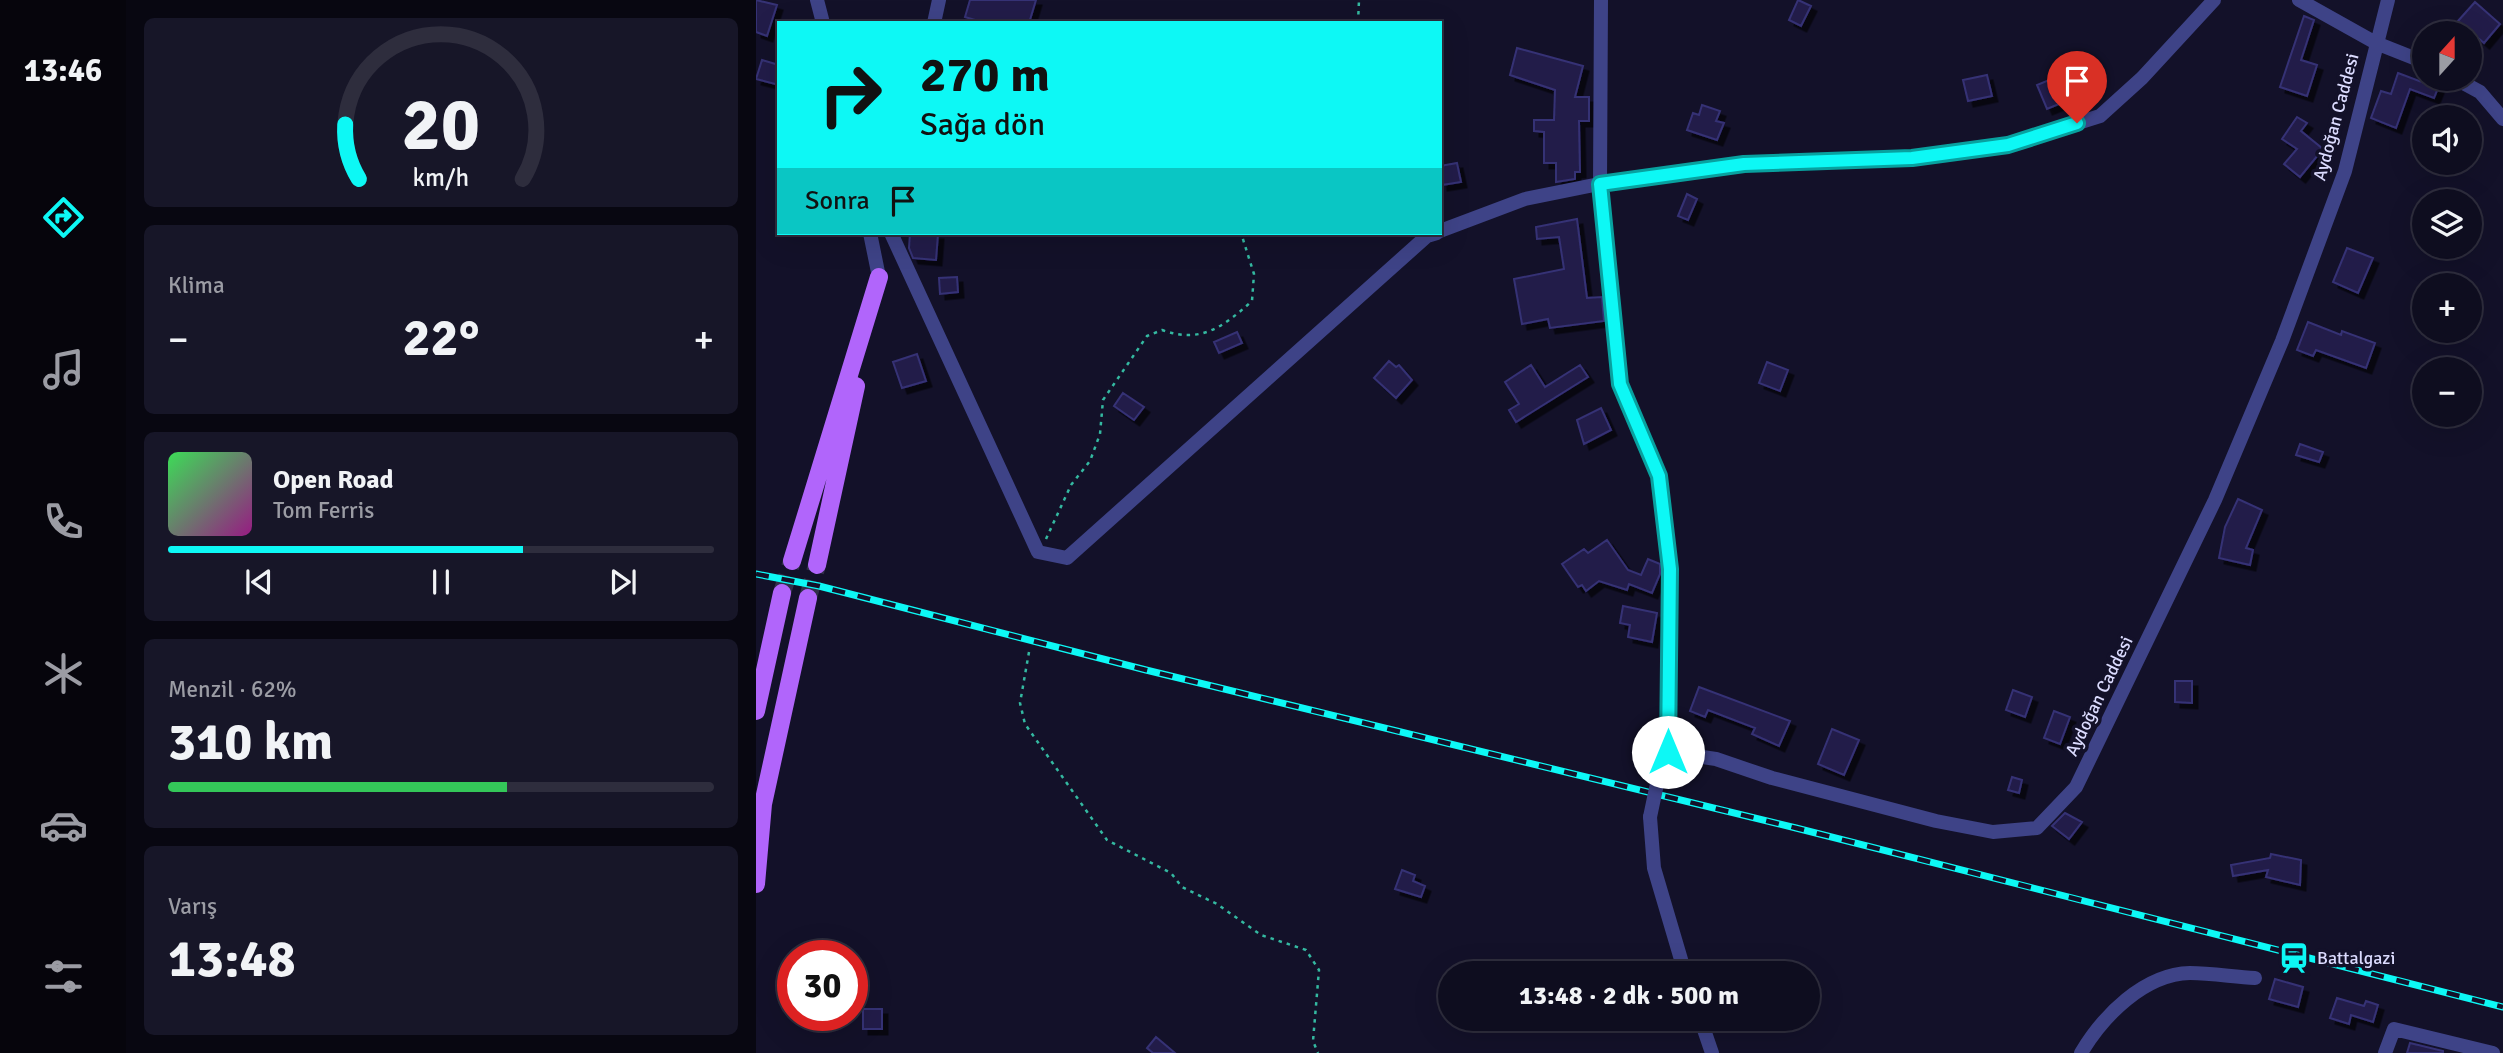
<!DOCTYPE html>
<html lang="tr">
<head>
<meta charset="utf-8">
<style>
  body { margin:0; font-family:Signika,sans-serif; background:#171628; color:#f1f3f6; height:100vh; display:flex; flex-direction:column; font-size:26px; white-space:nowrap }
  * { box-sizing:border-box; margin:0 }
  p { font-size:23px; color:#9b9ca4 }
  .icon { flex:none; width:38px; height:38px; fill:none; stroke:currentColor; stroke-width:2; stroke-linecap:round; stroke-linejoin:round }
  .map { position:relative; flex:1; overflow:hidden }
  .details { display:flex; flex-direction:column; gap:18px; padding:18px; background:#080711; width:630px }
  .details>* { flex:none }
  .top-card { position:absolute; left:21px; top:21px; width:665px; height:214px; border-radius:0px; box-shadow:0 7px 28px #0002,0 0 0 2px #2e2d3d; background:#0df8f5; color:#111; overflow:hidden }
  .needle { width:46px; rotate:21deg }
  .buttons { position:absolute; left:1656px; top:21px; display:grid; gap:14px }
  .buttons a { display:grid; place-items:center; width:70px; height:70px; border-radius:50%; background:#0e0d1f; box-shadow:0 7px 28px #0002,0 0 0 2px #2e2d3d; font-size:35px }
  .speed { position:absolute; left:21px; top:940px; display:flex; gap:14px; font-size:35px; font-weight:700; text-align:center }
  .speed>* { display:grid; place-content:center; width:91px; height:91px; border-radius:50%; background:#0e0d1f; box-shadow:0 7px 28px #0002,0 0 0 2px #2e2d3d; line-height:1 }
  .speed .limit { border:10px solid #d22; background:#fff; color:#111 }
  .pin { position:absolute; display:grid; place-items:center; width:60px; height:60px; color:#fff; margin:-72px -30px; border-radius:50% 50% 50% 0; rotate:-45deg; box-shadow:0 0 7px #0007 }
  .pin .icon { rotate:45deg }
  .me { position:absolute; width:77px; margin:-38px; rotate:0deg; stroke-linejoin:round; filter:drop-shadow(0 0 5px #0008) }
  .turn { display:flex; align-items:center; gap:24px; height:147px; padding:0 28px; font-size:32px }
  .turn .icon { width:91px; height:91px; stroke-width:2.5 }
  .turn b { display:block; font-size:49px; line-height:60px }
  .then { display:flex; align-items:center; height:66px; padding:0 28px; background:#0003; gap:14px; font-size:26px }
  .big { font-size:52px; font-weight:800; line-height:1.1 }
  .details .widget { flex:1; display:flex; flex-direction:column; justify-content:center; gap:10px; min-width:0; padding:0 24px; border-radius:10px; background:#171628 }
  .details .dial { align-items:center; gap:0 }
  .dial svg { height:182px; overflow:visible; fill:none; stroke:#2e2d3d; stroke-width:7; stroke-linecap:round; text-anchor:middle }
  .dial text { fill:#f1f3f6; stroke:none }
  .song { display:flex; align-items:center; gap:21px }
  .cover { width:84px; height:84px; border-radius:10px; background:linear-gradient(135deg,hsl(130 70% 55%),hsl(310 70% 35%)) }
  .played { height:7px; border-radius:4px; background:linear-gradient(90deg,#0df8f5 65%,#2e2d3d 65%) }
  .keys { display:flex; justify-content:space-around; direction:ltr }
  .heat { display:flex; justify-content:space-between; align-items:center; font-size:38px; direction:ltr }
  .charge { height:10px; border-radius:5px; background:linear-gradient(90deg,#34c759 62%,#2e2d3d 0) }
  .trip { position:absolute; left:682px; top:961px; width:382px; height:70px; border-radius:35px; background:#0e0d1f; box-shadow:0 7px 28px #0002,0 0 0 2px #2e2d3d; font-weight:800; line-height:70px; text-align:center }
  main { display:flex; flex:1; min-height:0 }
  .dock { display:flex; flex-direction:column; width:126px; justify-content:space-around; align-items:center; background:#06050c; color:#9b9ca4 }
  .dock .icon { width:49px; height:49px }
  .dock .on { color:#0df8f5 }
  .dock b { font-size:32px; color:#f1f3f6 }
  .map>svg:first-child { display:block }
  .building { fill:#221e4a; stroke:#363175; stroke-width:2; filter:url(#shadow) }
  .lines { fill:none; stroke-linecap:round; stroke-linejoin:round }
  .major-tunnel { stroke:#312f49; stroke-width:18; stroke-dasharray:18 9; stroke-linecap:butt }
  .path { stroke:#34b9a1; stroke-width:2.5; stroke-dasharray:3.5 5; stroke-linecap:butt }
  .minor { stroke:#3e4387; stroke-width:14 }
  .major { stroke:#b165fb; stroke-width:18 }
  .rail-casing { stroke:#0df8f5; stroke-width:7 }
  .rail { stroke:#131129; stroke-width:4.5; stroke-dasharray:13; stroke-linecap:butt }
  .minor-bridge { stroke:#3e4387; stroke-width:14 }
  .route-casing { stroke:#08a19f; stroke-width:18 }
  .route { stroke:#0df8f5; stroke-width:12 }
  .labels { text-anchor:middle; stroke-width:7; stroke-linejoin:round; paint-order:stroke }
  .street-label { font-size:18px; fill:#dbdbfe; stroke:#131129 }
  .poi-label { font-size:18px; fill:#dbdbfe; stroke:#131129; text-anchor:start }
</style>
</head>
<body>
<main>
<nav class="dock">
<b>13:46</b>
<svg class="icon on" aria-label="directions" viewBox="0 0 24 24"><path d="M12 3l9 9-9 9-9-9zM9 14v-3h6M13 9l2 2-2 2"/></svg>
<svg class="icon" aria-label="music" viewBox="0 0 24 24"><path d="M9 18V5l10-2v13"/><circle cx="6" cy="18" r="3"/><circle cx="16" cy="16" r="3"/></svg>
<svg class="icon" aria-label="phone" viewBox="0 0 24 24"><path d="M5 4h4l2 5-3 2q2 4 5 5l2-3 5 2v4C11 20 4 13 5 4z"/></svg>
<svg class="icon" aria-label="climate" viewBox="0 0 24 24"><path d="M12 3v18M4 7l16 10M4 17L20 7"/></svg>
<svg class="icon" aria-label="car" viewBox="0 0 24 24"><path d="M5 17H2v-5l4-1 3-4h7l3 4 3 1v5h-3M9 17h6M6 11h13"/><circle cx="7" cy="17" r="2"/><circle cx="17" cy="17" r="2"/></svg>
<svg class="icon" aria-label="filters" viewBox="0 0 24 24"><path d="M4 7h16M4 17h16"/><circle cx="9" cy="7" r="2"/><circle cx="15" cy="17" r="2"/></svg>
</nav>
<section class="details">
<div class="widget dial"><svg viewBox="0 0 100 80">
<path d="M14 69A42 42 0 1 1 86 69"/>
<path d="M14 69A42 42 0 0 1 8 45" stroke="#0df8f5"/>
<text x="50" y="56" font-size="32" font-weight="700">20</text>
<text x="50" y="72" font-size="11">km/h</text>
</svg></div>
<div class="widget"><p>Klima</p>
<div class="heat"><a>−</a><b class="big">22°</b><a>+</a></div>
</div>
<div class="widget">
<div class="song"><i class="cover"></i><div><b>Open Road</b><p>Tom Ferris</p></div></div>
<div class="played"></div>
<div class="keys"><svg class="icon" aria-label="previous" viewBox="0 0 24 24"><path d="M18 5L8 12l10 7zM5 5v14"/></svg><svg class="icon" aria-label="pause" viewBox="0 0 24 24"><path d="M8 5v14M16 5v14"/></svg><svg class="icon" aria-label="next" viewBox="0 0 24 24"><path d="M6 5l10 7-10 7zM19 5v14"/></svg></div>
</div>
<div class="widget"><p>Menzil · 62%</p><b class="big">310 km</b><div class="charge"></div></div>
<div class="widget"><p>Varış</p><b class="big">13:48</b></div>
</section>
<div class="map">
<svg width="1747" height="1053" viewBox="0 0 1747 1053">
  <defs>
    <filter id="shadow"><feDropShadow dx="5.5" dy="5.5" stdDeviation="0" flood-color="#0009"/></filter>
  </defs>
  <rect width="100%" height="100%" fill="#131129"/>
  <!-- building -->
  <path class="building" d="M 0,0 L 21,5 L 11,36 L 0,32 Z
    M 214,0 L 280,0 L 273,23 L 229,23 L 209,17 Z
    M 1042,0 L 1055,6 L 1045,26 L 1033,20 Z
    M 1719,2 L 1744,24 L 1728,43 L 1702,21 Z
    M 1548,16 L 1558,20 L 1545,60 L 1561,65 L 1551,96 L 1524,87 Z
    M 761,48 L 827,66 L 819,97 L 833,97 L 833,121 L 823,121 L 824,172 L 819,172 L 819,179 L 800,182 L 800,163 L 788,163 L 788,132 L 778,131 L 778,120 L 798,120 L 799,90 L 754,75 Z
    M 6,60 L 23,65 L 23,85 L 0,79 Z
    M 1642,73 L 1682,88 L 1678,98 L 1654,89 L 1640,128 L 1615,118 L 1625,91 L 1635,94 Z
    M 1231,75 L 1236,96 L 1212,101 L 1207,80 Z
    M 1293,80 L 1303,104 L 1291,109 L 1281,85 Z
    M 946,105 L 964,111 L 960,121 L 968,123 L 961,140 L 931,130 L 937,113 L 943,115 Z
    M 1541,117 L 1551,123 L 1545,131 L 1567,149 L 1544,177 L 1528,164 L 1541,149 L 1526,139 Z
    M 701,163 L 705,182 L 686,185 L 684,166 Z
    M 931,194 L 941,199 L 932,220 L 922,216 Z
    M 821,219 L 831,298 L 846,297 L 848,321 L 794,328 L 792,319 L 766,324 L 758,279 L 808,269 L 803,237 L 781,239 L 780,227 Z
    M 154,233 L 182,234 L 180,260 L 157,258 L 153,248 Z
    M 1591,248 L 1617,258 L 1602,293 L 1577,282 Z
    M 201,277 L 202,292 L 184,294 L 183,278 Z
    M 1552,322 L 1585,335 L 1586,331 L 1619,343 L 1610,368 L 1560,350 L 1557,356 L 1541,350 Z
    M 481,332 L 486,343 L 463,353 L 458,342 Z
    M 161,354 L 170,381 L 146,388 L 137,362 Z
    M 633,361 L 640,367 L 643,365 L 656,380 L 640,398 L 618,378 Z
    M 1011,362 L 1032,370 L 1024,391 L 1003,383 Z
    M 775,365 L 789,387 L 824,365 L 832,377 L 760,422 L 753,410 L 763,404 L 749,382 Z
    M 367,393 L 388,407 L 378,420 L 358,406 Z
    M 845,408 L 855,430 L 828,444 L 821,420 Z
    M 1544,444 L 1567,452 L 1563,462 L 1540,455 Z
    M 1482,499 L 1506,510 L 1490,548 L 1497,550 L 1494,565 L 1463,558 L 1469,527 Z
    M 851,540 L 872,570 L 885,575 L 892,559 L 904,564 L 904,574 L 896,593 L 873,584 L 871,590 L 843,581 L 830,591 L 826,585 L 822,587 L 806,564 L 828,549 L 832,553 Z
    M 867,606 L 901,613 L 896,642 L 872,637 L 874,625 L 864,623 Z
    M 1419,681 L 1436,681 L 1436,703 L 1419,702 Z
    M 943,687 L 1034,721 L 1023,746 L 996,734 L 999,728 L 952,710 L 949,717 L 934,711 Z
    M 1257,690 L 1276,697 L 1269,717 L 1250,710 Z
    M 1298,711 L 1314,717 L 1304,744 L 1288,738 Z
    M 1076,729 L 1103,740 L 1088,775 L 1062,764 Z
    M 1256,777 L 1266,780 L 1263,793 L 1252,790 Z
    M 1309,813 L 1326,822 L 1313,839 L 1296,826 Z
    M 1515,854 L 1545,860 L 1544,885 L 1510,877 L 1512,870 L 1477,876 L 1475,865 L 1514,858 Z
    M 646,870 L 659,875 L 657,881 L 669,886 L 665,897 L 639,889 Z
    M 1519,979 L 1547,987 L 1542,1007 L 1513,999 Z
    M 1581,998 L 1608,1006 L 1610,1001 L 1622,1005 L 1617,1022 L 1595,1015 L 1593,1024 L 1574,1018 Z
    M 107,1009 L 126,1009 L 126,1029 L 107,1029 Z
    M 400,1037 L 419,1053 L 397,1053 L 391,1048 Z
    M 1654,1043 L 1687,1051 L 1687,1053 L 1651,1053 Z"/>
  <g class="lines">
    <!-- major-tunnel -->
    <path class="major-tunnel" d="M 26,593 L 36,561
      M 52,598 L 61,565"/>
    <!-- path -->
    <path class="path" d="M 602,23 L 603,0
      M 290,539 L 315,485 L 334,461 L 344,434 L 347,400 L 391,336 L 406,330 C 445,344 467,327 496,301 L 498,274 L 485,233
      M 273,652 L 264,703 L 269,724 L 351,840 L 415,873 L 426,887 L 461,904 L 505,935 L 550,950 L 563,970 L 557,1041 L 562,1053"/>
    <!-- minor -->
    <path class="minor" d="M 61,0 L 67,23
      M 845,0 L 844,184 L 864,384 L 903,476 L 914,569 L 912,752
      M 1543,0 L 1620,43 L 1668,62
      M 178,23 L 183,0
      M 1700,79 L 1724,92 L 1747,119
      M 684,231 L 769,199 L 858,181 L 988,164 L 1156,158 L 1252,145 L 1344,116 L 1386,78 L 1458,0
      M 114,233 L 123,277
      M 135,233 L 282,552 L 311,558 L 671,236 L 681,233
      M 902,779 L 912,752 L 960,759 L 1016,778 L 1180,821 L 1237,832 L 1281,828 L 1320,787 L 1459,500 L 1526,341 L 1589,171 L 1632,0
      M 894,817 L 898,868 L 929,973
      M 944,1018 L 956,1053
      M 1325,1053 C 1347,1016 1388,974 1434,973 C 1456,973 1478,977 1499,978
      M 1629,1053 L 1638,1029 L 1737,1053"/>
    <!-- major -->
    <path class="major" d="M 36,561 L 123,277
      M 61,565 L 100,386
      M 0,711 L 26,593
      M 0,884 L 7,804 L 52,598"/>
    <defs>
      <path id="rail" d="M 0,574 L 63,586 L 390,670 L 1040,828 L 1747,1007"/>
    </defs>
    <!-- rail casing -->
    <use href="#rail" class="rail-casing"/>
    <!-- rail -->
    <use href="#rail" class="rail"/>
    <!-- minor-bridge -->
    <path class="minor-bridge" d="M 894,817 L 902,779"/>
  </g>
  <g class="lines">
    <defs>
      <path id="route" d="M 912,752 L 914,569 L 903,476 L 864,384 L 844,184 L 988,164 L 1156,158 L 1252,145 L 1321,123"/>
    </defs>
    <!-- route casing -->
    <use href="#route" class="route-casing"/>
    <!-- route -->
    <use href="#route" class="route"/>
  </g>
  <!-- icons -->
  <defs>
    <symbol id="station-bare" viewBox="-9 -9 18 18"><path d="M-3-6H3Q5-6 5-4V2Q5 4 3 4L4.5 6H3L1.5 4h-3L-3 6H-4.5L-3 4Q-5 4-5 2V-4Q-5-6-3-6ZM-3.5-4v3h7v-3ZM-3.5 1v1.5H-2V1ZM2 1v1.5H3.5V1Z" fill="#0df8f5" stroke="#131129" stroke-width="2.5" paint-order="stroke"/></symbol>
  </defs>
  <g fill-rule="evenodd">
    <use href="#station-bare" x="1516" y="936" width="44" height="44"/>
  </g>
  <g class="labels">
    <!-- street labels -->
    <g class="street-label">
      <text transform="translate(1580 117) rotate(-75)" y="6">Aydoğan Caddesi</text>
      <text transform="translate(1343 696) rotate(-64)" y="6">Aydoğan Caddesi</text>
    </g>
    <!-- poi labels -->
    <g class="poi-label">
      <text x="1561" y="964">Battalgazi</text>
    </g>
  </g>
</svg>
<div class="buttons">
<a><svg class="needle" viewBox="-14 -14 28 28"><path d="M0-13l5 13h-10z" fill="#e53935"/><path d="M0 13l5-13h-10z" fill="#9b9ca4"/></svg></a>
<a><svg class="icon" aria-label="sound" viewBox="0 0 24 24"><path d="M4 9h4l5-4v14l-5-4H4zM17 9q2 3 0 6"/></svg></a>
<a><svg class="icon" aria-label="layers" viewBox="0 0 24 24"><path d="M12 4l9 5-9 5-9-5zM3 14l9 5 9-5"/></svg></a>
<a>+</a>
<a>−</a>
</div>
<div class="speed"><div class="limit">30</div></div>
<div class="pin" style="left:1321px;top:123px;background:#d93025"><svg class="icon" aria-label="arrive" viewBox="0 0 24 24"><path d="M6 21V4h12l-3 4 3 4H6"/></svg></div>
<svg class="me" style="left:912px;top:752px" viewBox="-20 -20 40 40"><circle r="19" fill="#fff"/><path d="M0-13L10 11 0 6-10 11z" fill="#0df8f5"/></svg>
<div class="trip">13:48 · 2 dk · 500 m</div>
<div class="top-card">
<div class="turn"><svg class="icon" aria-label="right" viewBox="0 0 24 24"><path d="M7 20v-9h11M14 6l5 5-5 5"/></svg><div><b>270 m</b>Sağa dön</div></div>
<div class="then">Sonra<svg class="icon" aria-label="arrive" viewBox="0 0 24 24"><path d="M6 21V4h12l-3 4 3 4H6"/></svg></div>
</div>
</div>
</main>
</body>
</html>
